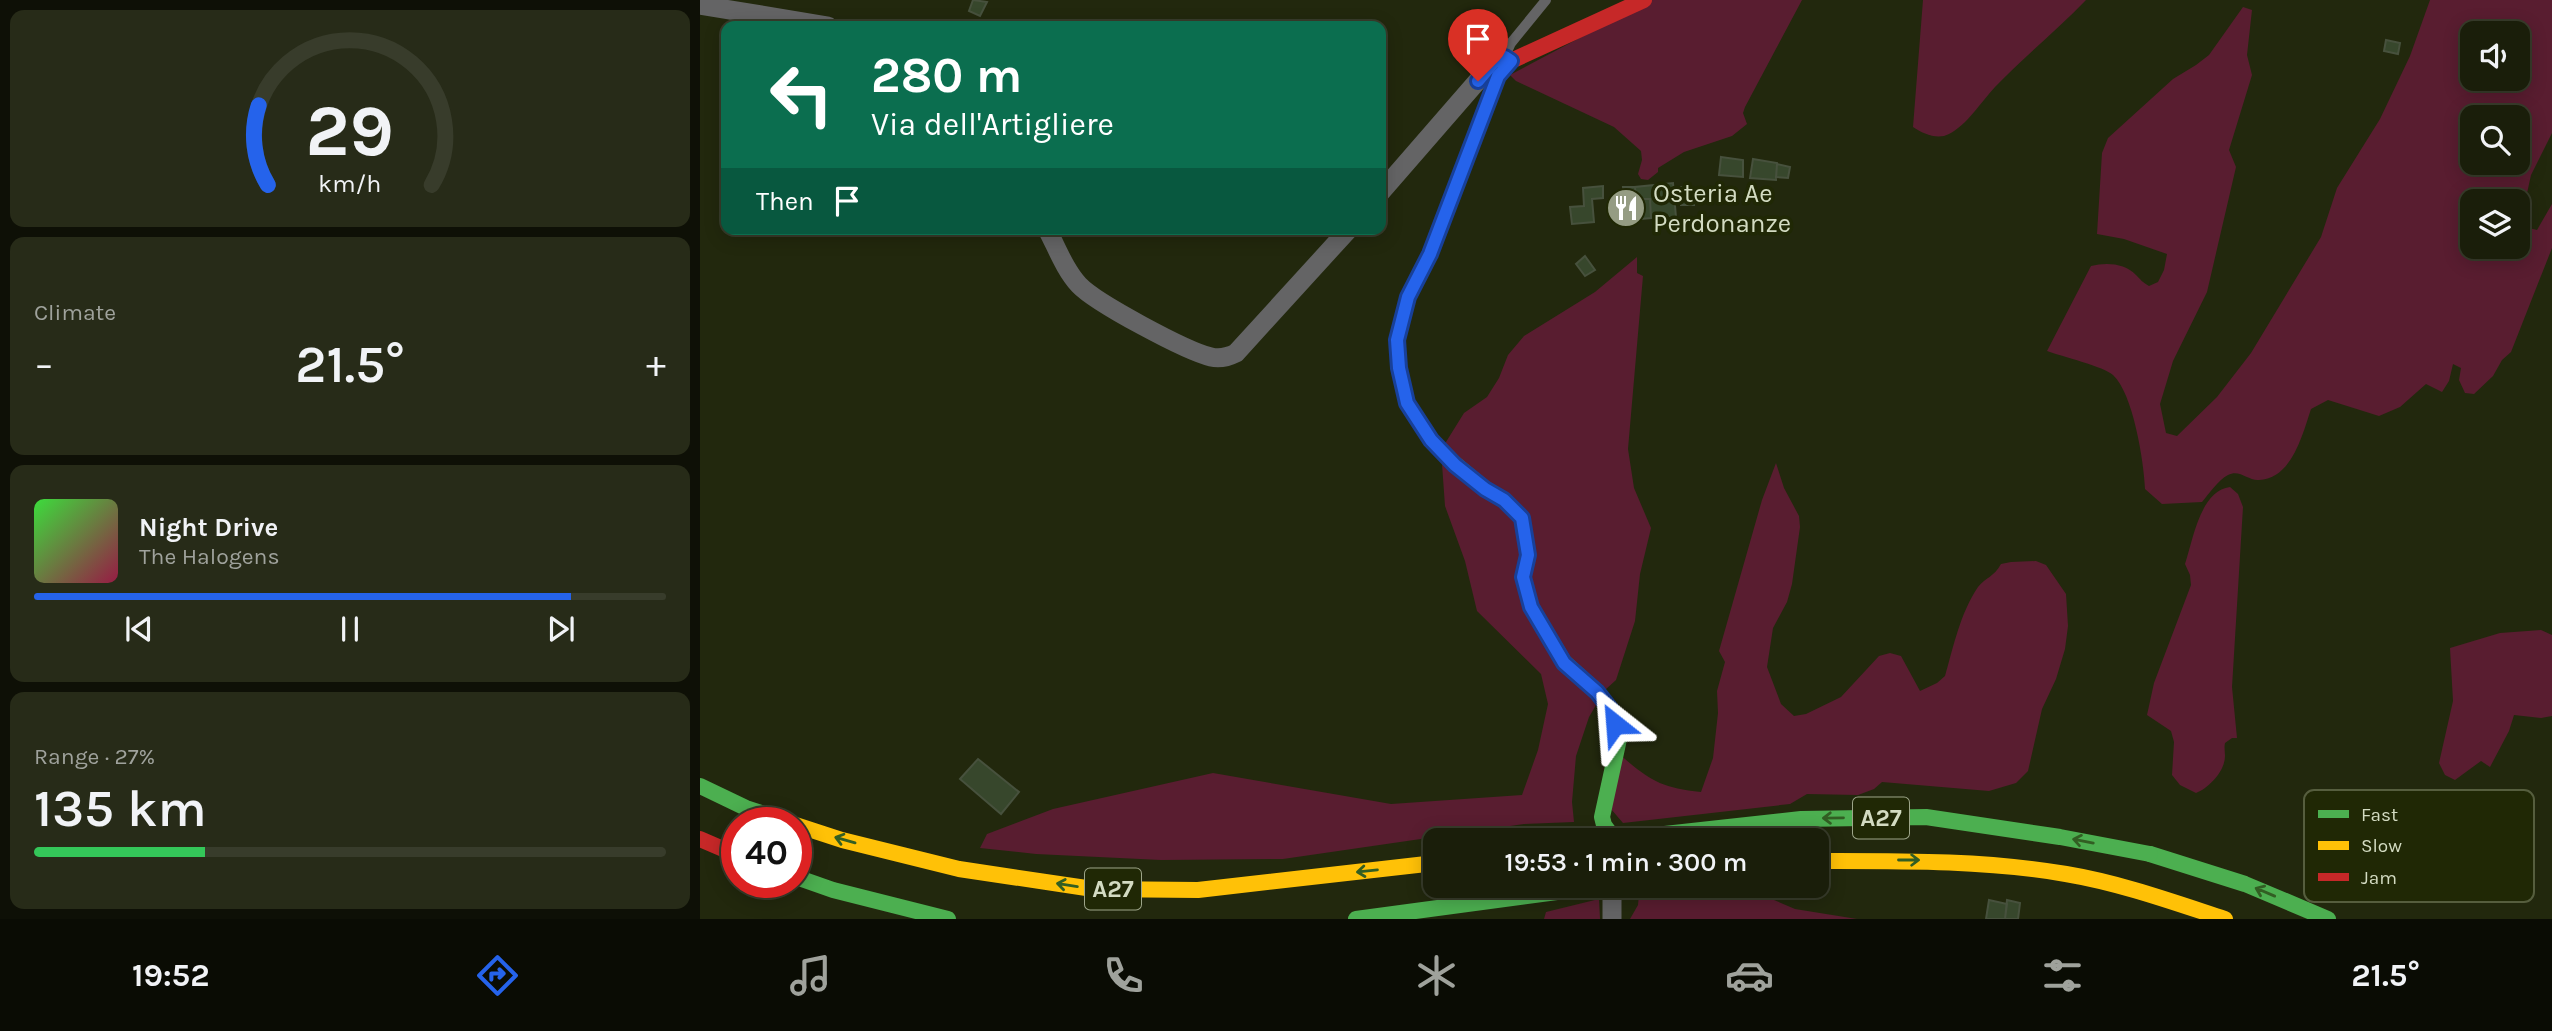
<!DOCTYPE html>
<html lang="en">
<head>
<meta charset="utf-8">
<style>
  body { margin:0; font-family:Karla,sans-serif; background:#272b18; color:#f1f3f6; height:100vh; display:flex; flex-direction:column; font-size:26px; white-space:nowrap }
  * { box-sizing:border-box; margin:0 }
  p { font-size:23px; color:#9fa29c }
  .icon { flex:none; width:38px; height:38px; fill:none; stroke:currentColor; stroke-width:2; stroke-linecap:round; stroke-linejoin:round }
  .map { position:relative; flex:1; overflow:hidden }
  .sheet { display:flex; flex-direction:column; gap:10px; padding:10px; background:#0e1006; width:700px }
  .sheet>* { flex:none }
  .banner { position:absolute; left:21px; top:21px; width:665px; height:214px; border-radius:14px; box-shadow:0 4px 18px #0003,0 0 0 2px #383c2b; background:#0b6e4f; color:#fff; overflow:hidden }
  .tools { position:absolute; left:1760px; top:21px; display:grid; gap:14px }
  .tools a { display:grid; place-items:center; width:70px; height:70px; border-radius:14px; background:#1a1e0a; box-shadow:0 4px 18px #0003,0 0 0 2px #383c2b; font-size:35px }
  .speed { position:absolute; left:21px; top:807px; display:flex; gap:14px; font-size:35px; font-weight:700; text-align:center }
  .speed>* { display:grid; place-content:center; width:91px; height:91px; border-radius:50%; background:#1a1e0a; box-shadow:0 4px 18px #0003,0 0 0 2px #383c2b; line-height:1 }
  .speed .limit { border:10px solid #d22; background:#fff; color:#111 }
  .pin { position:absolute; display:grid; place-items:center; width:60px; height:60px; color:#fff; margin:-72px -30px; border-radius:50% 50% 50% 0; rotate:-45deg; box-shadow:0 0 7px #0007 }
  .pin .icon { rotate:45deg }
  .me { position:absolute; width:77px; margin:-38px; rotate:332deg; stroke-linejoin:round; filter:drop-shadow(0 0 5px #0008) }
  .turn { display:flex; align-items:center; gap:24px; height:147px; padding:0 35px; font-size:32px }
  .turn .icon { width:91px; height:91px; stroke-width:2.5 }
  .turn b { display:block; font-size:49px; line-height:60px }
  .then { display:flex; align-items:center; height:66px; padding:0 35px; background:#0003; gap:14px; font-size:26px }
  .big { font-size:52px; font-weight:600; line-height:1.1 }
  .sheet .widget { flex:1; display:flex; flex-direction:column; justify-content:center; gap:10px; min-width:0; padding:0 24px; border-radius:14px; background:#272b18 }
  .sheet .dial { align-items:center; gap:0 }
  .dial svg { height:182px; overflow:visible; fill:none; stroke:#383c2b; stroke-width:7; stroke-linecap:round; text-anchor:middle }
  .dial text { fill:#f1f3f6; stroke:none }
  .song { display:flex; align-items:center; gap:21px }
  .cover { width:84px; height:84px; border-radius:10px; background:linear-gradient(135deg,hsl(120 70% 55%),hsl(340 70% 35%)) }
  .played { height:7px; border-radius:4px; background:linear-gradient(90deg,#2563eb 85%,#383c2b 85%) }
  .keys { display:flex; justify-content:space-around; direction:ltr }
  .heat { display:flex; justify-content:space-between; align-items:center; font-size:38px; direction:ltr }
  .charge { height:10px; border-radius:5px; background:linear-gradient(90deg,#34c759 27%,#383c2b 0) }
  .trip { position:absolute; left:723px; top:828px; width:406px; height:70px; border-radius:14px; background:#1a1e0a; box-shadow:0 4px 18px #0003,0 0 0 2px #383c2b; font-weight:600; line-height:70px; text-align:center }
  .dock { display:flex; height:112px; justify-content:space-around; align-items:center; background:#0a0c04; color:#9fa29c }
  .dock .icon { width:49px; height:49px }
  .dock .selected { color:#2563eb }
  .dock b { font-size:32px; color:#f1f3f6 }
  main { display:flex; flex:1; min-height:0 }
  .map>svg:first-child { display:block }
  .green { fill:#591d30; fill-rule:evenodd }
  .building { fill:#37472c; stroke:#47513d; stroke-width:2 }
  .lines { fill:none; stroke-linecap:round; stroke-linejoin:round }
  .lane { stroke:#646465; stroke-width:10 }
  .street { stroke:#646465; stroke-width:19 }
  .fast { stroke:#4caf50; stroke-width:16 }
  .slow { stroke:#ffc107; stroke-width:16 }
  .jam { stroke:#c62828; stroke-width:16 }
  .fast-bridge { stroke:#4caf50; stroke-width:16 }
  .oneway { stroke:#325e23 }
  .route-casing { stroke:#184099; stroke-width:18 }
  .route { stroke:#2563eb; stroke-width:12 }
  .labels { text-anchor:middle; stroke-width:7; stroke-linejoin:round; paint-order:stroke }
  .shield { fill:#202805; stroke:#9da589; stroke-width:2 }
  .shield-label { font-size:24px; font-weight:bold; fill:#d3dbc2 }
  .poi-label { font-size:26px; fill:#d3dbc2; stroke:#202805; text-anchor:start }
  .key { fill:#202805; stroke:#565e3e; stroke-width:2 }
  .key-label { font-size:19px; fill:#d3dbc2 }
</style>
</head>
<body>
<main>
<section class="sheet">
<div class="widget dial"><svg viewBox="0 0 100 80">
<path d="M14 69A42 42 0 1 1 86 69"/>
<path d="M14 69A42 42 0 0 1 10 34" stroke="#2563eb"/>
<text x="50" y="56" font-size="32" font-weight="700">29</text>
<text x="50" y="72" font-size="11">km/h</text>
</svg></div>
<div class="widget"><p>Climate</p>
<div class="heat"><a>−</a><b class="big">21.5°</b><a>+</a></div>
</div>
<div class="widget">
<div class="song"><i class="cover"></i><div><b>Night Drive</b><p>The Halogens</p></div></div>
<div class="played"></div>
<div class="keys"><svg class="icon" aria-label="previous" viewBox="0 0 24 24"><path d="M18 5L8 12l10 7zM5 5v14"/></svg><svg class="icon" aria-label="pause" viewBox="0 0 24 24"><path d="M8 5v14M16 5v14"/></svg><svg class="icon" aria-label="next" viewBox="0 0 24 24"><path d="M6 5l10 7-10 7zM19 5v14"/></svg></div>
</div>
<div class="widget"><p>Range · 27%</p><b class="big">135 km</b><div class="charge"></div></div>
</section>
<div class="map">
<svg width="1852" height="919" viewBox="0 0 1852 919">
  <rect width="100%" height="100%" fill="#22280d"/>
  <!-- green -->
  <path class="green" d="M 951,0 L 1102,0 L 1045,107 L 1043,113 L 1047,124 L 1032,136 L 984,152 L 958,168 L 958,172 L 948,180 L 941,179 L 938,174 L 942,160 L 941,151 L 914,127 L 816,81 L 810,75 Z
    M 1223,0 L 1386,0 C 1357,30 1324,57 1295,87 C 1281,102 1267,125 1249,134 C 1238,140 1223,134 1213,127 Z
    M 1730,0 L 1852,0 L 1852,133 L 1831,175 L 1824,207 L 1825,227 L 1837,230 L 1852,204 L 1852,248 L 1811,352 L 1802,360 L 1793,376 L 1774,394 L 1765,393 L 1759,380 L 1761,368 L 1753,364 L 1749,381 L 1742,392 L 1726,384 L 1700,407 L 1679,416 L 1628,400 L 1611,409 C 1603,433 1592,479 1559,480 C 1548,481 1540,469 1528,475 C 1518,480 1509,494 1502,502 L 1462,504 L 1445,489 C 1444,462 1433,393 1413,375 C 1405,367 1361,356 1347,351 L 1391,266 C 1406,262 1425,263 1436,275 C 1441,280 1442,282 1449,286 L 1458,282 L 1464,270 L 1467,254 L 1424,239 L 1397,234 L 1402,153 L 1408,138 L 1473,79 L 1496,65 L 1509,55 L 1543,7 L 1552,10 L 1547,55 L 1552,75 L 1529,150 L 1536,167 L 1507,292 L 1473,361 L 1460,404 L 1466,433 L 1477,436 L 1517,397 L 1551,353 L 1621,237 L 1637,188 L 1680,119 L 1710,56 ZM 1773,33 L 1818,33 L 1818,79 L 1773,79 ZM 1773,117 L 1818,117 L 1818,163 L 1773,163 ZM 1773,201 L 1818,201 L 1818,247 L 1773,247 Z
    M 937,257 L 937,273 L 943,276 L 928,449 L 934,488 L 951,528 L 940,574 L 935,621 L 916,680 L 905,690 L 889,717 L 876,756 L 872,802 L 874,822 L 824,824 L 583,859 L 461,860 L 336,854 L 280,848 L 287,834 L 353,809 L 513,773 L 691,804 L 822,795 L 838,750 L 848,704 L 841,674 L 777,611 L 765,561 L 745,506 L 741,450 L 764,413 L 787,397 L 799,378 L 808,355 L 824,336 L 895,292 Z
    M 1076,463 L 1084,488 L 1099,516 L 1100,527 L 1092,584 L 1087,602 L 1073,628 L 1067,667 L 1081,704 L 1094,716 L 1106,714 L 1141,697 L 1179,656 L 1190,653 L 1201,656 L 1220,691 L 1237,683 L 1245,676 C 1254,645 1260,614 1278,587 C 1286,577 1294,577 1301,564 L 1311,562 L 1336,561 L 1346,565 L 1366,594 L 1368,626 L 1365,649 L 1356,679 L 1342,709 L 1328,771 L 1316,783 L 1289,791 L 1182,782 L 1174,789 L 1158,795 L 1107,794 L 1090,804 L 923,823 L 911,809 L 918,753 C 948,779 960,788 1001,792 L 1013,758 L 1018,713 L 1017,691 L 1025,662 L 1019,651 L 1062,500 Z
    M 1530,487 L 1538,494 L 1543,507 L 1532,687 L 1537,738 L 1532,738 L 1525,743 C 1524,747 1525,752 1525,756 C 1525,771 1509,788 1496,793 L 1480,785 L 1472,775 L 1474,742 L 1471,731 L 1447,715 L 1454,683 L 1491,585 L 1490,575 L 1485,564 C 1493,540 1500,491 1530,487 Z
    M 1841,630 L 1852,635 L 1852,716 L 1841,718 L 1814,715 L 1809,731 L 1790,767 L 1781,761 L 1755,780 L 1745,775 L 1739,763 L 1753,701 L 1750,648 L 1800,633 Z
    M 1003,886 L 1067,886 L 1074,900 L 1095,909 L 1157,919 L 930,919 L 938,905 L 939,894 Z
    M 899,899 L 900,919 L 844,919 L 846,912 Z"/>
  <!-- building -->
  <path class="building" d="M 273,0 L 287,2 L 280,16 L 269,11 Z
    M 1686,40 L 1700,43 L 1698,54 L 1684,51 Z
    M 1021,157 L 1043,160 L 1043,177 L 1019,175 Z
    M 1053,159 L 1077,163 L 1076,180 L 1050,178 Z
    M 1077,164 L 1090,167 L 1088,178 L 1076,177 Z
    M 973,183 L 976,217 L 951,218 L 950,199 L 936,199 L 935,187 Z
    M 903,186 L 903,198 L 892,199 L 894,222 L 872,224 L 870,207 L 884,206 L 883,188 Z
    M 923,187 L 935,187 L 936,199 L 950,199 L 951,218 L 917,221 L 915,197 L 924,196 Z
    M 980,187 L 993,188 L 994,205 L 981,205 Z
    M 885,256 L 895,270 L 885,276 L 876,264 Z
    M 278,759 L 319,792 L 301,814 L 260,779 Z
    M 1289,900 L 1307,904 L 1305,919 L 1286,919 Z
    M 1307,900 L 1320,903 L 1318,919 L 1305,919 Z"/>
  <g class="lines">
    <!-- lane -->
    <path class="lane" d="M 805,56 L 811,43 L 846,0"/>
    <!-- street -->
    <path class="street" d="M 0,5 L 128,26
      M 681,192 L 794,62 L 805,57
      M 347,229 C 357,248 365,270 379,285 C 396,303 486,351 511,357 C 519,359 528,357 536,353 L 649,229
      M 912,919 L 912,898 L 918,886"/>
    <!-- fast -->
    <path class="fast" d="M 749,459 L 785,489 L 804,500 L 822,518 L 828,555 L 823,577 L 831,607 L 864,662 L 897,692 L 911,710 L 919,739 L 902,817 L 904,825 L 915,840
      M 0,786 L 46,808 L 89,822
      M 1450,854 L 1545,884 L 1628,919
      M 96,877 L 133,890 L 248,919
      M 656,919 L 902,886"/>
    <!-- slow -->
    <path class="slow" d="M 749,459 L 731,440 L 707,403 L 699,368 L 697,340 L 708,297 L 730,254 L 750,202
      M 96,825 L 142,840 L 259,869 L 393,889 L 498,890 L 735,863
      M 1116,861 C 1199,861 1284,860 1366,874 C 1420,883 1473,902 1525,919"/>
    <!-- jam -->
    <path class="jam" d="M 750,202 L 798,76 L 811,61 L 944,0
      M 0,839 L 37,855"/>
    <!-- fast-bridge -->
    <path class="fast-bridge" d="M 910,840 L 1101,819 L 1226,817 L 1360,837 L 1450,854"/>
  </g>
  <!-- one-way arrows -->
  <defs><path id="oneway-shaft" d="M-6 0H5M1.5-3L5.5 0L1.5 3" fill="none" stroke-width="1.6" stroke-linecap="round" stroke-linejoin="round" transform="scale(1.75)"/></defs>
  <g class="oneway">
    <use href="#oneway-shaft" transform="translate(1133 818) rotate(179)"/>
    <use href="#oneway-shaft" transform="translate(145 840) rotate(-164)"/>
    <use href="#oneway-shaft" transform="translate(1383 841) rotate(-169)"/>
    <use href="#oneway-shaft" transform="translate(1209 860)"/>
    <use href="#oneway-shaft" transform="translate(667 871) rotate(174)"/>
    <use href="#oneway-shaft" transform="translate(367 885) rotate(-171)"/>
    <use href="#oneway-shaft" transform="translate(1565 892) rotate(-157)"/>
  </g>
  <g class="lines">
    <defs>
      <path id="route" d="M 778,81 L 794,62 L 805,57 L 811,61 L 798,76 L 730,254 L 708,297 L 697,340 L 699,368 L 707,403 L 731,440 L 755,465 L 785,489 L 804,500 L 822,518 L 828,555 L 823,577 L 831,607 L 864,663 L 897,692 L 911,710 L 915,724"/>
    </defs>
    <!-- route casing -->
    <use href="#route" class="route-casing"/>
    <!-- route -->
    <use href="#route" class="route"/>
  </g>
  <!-- icons -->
  <defs>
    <symbol id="restaurant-disc" viewBox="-11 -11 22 22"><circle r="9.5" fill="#959c83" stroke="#202805"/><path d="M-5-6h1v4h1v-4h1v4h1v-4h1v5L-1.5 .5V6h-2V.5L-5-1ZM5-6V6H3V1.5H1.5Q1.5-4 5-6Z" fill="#fff"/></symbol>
  </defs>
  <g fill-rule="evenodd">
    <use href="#restaurant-disc" x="904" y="186" width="44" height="44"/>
  </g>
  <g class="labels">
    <!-- shield labels -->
    <g class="shield">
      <rect x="1153" y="797.5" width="56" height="41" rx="5"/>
      <rect x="385" y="868.5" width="56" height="41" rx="5"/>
    </g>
    <g class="shield-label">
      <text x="1181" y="826">A27</text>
      <text x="413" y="897">A27</text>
    </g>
    <!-- poi labels -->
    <g class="poi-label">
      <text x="953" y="202">Osteria Ae<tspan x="953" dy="30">Perdonanze</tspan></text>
    </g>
  </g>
  <!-- legend -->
  <rect x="1604" y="790" width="230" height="112" rx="10" class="key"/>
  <rect x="1618" y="810" width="31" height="8" fill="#4caf50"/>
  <rect x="1618" y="841" width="31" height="9" fill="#ffc107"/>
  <rect x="1618" y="873" width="31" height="8" fill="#c62828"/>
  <g class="key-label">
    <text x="1661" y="821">Fast</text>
    <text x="1661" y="852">Slow</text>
    <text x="1661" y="884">Jam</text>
  </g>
</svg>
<div class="tools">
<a><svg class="icon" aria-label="sound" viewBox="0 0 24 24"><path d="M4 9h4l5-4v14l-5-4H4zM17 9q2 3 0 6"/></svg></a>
<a><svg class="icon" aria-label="search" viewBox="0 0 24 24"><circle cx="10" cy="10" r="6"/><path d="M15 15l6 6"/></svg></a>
<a><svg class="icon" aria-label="layers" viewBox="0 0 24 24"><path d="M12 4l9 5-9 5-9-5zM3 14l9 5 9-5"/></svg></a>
</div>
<div class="speed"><div class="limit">40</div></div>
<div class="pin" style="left:778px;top:81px;background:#d93025"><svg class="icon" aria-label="arrive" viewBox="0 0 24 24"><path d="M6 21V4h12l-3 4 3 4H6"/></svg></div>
<svg class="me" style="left:915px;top:724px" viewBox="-20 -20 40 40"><path d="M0-17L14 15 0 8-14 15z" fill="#2563eb" stroke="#fff" stroke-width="4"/></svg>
<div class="trip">19:53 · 1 min · 300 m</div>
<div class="banner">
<div class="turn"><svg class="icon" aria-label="left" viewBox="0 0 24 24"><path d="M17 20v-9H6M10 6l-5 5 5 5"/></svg><div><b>280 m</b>Via dell'Artigliere</div></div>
<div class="then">Then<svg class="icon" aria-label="arrive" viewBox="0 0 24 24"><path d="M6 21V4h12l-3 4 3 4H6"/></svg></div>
</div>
</div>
</main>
<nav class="dock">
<b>19:52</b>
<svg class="icon selected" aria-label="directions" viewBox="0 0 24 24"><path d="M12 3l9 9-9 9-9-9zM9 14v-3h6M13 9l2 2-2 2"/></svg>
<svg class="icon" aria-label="music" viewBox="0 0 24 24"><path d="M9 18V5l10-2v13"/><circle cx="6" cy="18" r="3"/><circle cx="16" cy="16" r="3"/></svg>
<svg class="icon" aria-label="phone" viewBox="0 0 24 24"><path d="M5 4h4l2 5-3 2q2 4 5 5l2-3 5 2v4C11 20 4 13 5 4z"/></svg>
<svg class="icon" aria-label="climate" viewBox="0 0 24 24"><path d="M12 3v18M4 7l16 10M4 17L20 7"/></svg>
<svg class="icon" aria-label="car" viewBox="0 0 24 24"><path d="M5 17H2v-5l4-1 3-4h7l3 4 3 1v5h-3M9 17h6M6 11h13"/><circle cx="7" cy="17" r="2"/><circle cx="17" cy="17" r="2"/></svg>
<svg class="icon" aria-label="filters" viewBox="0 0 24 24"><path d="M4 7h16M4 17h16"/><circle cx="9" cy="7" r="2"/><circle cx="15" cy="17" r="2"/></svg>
<b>21.5°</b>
</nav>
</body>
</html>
